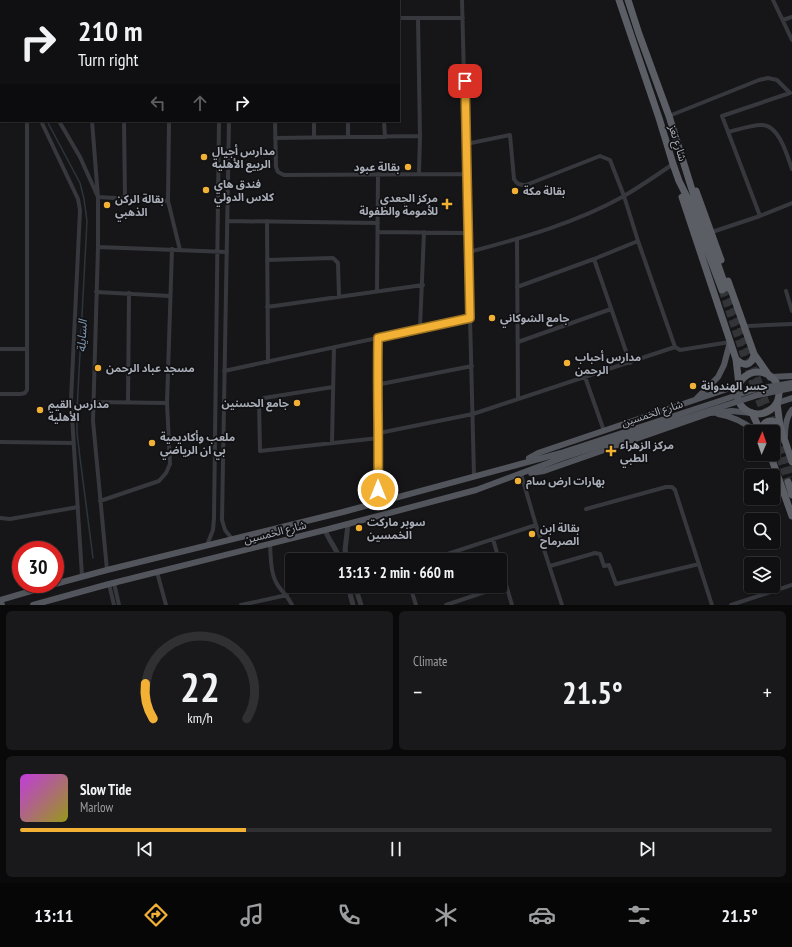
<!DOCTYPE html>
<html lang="en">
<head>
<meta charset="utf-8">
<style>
  body { margin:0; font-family:"PT Sans Narrow","Noto Sans Arabic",sans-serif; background:#19191b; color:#f1f3f6; height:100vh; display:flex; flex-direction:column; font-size:15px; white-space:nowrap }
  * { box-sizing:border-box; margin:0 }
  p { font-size:13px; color:#9c9d9f }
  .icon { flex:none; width:22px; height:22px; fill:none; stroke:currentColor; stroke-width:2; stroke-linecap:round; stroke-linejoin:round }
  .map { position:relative; height:605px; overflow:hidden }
  .details { display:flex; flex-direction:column; gap:6px; padding:6px; background:#09090a; flex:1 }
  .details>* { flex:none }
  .top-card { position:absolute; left:0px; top:0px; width:400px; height:122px; box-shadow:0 1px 3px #0004,0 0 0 1px #303032; background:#101012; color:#f1f3f6; overflow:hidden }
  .needle { width:26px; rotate:2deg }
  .controls { position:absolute; left:744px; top:425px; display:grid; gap:8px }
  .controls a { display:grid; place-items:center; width:36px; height:36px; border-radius:4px; background:#101012; box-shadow:0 1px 3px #0004,0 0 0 1px #303032; font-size:20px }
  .speed { position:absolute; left:12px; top:541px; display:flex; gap:8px; font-size:20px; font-weight:700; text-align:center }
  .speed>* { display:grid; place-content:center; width:52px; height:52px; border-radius:50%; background:#101012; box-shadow:0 1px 3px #0004,0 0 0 1px #303032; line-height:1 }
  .speed .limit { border:6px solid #d22; background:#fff; color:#111 }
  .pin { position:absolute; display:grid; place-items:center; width:34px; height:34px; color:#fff; margin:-17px; border-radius:8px; box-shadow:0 2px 6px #0006 }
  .me { position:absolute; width:44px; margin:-22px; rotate:0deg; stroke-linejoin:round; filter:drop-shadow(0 0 3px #0008) }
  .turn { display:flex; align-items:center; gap:14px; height:84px; padding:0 12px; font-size:18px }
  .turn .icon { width:52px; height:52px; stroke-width:2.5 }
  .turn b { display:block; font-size:28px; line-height:34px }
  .lanes { display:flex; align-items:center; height:38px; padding:0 12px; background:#0003; justify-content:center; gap:20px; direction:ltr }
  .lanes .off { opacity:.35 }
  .big { font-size:30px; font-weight:800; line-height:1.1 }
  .details .widget { flex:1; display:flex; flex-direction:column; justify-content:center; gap:6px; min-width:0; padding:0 14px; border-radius:6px; background:#19191b }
  .details .dial { align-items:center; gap:0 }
  .dial svg { height:104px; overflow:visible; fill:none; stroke:#303032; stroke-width:7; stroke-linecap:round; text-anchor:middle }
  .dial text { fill:#f1f3f6; stroke:none }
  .song { display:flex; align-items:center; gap:12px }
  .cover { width:48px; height:48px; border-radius:6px; background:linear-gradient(135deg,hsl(290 70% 55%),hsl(60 70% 35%)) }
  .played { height:4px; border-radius:2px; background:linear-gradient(90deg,#f2b134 30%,#303032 30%) }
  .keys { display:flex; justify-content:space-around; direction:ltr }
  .heat { display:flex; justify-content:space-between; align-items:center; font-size:22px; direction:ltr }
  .details .tiles { flex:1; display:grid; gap:6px; grid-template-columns:1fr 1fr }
  .widget:last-child { grid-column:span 2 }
  .trip { position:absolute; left:285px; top:553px; width:222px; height:40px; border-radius:4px; background:#101012; box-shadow:0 1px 3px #0004,0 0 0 1px #303032; font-weight:800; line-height:40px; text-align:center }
  .tabs { display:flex; height:64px; justify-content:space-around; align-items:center; background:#060607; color:#9c9d9f }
  .tabs .icon { width:28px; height:28px }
  .tabs .active { color:#f2b134 }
  .tabs b { font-size:18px; color:#f1f3f6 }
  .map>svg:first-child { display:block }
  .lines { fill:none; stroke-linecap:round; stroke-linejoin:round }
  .stream { stroke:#2c353c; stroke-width:1.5 }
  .trunk-tunnel { stroke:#333438; stroke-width:7; stroke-dasharray:7 3.5; stroke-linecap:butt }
  .minor { stroke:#37383d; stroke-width:4 }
  .tertiary { stroke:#37383d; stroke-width:5 }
  .primary { stroke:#53555c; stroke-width:6 }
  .trunk { stroke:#5b5e65; stroke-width:7 }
  .primary-bridge { stroke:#53555c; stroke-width:6 }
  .route-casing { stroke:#9d7322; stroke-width:10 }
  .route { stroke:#f2b134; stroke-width:7 }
  .poi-dot { fill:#f2b134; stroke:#111113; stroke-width:1.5 }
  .labels { text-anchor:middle; stroke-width:3.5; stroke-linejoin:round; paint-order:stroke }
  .street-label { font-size:11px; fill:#a8adb8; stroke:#111113 }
  .poi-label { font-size:11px; font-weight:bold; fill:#a8adb8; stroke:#111113; text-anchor:start }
  .water-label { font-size:12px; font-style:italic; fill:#7f9bb3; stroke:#111113 }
</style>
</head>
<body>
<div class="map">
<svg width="792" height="605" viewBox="0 0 792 605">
  <rect width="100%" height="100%" fill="#161618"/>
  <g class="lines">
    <!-- stream -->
    <path class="stream" d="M 42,1 L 42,0
      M 47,121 L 80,183 L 84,199 L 87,221 L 77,410 L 77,433 L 80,458 L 93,558"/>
    <!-- trunk-tunnel -->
    <path class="trunk-tunnel" d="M 726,288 L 792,477
      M 722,290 L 756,393 L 771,432
      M 773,438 L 788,482"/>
    <!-- minor -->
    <path class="minor" d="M 23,0 L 24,1
      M 227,0 L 227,1
      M 462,0 L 474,476
      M 773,0 L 792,40
      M 34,1 L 35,0
      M 66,1 L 66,0
      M 170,1 L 170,0
      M 219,1 L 219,0
      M 399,18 L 463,18
      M 418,18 L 420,136 L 419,174
      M 783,20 L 792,17
      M 0,89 L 1,89
      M 669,116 L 759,80 L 768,78 L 777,80 L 790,93 L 722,116 L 760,216
      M 41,121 L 78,199 L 80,210 L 71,400 L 82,576
      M 59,121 L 80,157 L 98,197 L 98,247 L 93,421 L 107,570
      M 92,121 L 98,197 L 168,201
      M 124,121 L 125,198
      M 169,121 L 168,201 L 180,250
      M 229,121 L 222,520 L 225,530 L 233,540
      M 275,121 L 276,167 L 278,172 L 284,175 L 467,174
      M 314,121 L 314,137
      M 384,121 L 385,137
      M 728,132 C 737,130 754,124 762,125 C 779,125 787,155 792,169
      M 348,137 L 348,121
      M 275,138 L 420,136
      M 466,144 L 510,135 L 514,179 C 517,184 519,185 526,185 L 600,156 L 610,160 L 624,196 L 638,241 L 675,347 L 680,350 L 730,342
      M 227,221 L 378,223
      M 267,221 L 268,362
      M 378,232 L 468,233
      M 712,232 L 760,216 L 792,203
      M 517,240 L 518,398
      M 98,247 L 227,252
      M 469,252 C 522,238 576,223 624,196 C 641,186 657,175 673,164
      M 594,259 L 630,363
      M 267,260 L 333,258 L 338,263 L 339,296
      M 517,287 L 594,259 L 638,241
      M 377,291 L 378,174
      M 786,291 L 792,311
      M 96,292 L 170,296
      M 267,307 L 423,285
      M 420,328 L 424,232
      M 744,328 L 748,326 L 792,324
      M 378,338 C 376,393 379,448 378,503
      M 518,342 L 611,309
      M 0,349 L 27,349
      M 224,371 L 470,318
      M 585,377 L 604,431
      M 376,385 L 472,366
      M 333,387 L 264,398 L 259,403 L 260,451 L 379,438
      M 0,394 L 21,394 L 25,393 L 27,390 L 27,121
      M 93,402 L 167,403
      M 128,402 L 129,293
      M 379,433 L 473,414 L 675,347
      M 0,442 L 74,443
      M 332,443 L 334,347
      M 521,474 L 536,525 L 562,605
      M 100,501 L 159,481 L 166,473 L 170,464 L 167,403 L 172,249
      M 586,509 L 666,487 L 672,487 L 675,490 L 712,605
      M 0,518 L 10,519 L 78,507
      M 493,539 L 499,560
      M 270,544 C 271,558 270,575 279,587 C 285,595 287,595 292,605
      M 207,545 L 213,530 L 214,518 L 219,121
      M 429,560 L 536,525
      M 500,564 L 512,605
      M 550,566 L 595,553 L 600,554 L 604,566 L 609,565 L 616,584 L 699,564
      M 157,572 L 166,605
      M 114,583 L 119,605
      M 109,584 L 114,605
      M 410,586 L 416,605
      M 241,605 L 287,595
      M 446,605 L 506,585
      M 731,605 L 792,585"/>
    <!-- tertiary -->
    <path class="tertiary" d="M 348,524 L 345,550 L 348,560
      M 325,530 C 329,541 337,549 340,560
      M 348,586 L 353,605
      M 355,586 L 361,605"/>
    <!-- primary -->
    <path class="primary" d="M 770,377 L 792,376
      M 696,399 L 718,377 L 724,365 L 730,342
      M 777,403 L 792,398
      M 718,414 C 733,416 745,423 757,432
      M 785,436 C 785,427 786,417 792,410
      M 529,458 L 538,453 L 739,385
      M 531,473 L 544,471 L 710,413 L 732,411 L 752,413
      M 55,584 L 107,570 L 343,512 L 561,453
      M 2,605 L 0,600 L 55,584
      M 33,605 L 109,584 L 325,530 L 476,490 L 562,458"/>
    <!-- trunk -->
    <path class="trunk" d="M 619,0 L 659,118 L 673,164 L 679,181 L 687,197 L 722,290
      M 628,0 L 639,34 L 669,116 L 694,196 L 726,288
      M 696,191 L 721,260
      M 682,197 L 736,359 L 739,385
      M 728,281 L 754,354 L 770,377
      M 736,359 C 744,367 752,366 754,354
      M737 393a21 21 0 1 1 42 0a21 21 0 1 1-42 0Z
      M 777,403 L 780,426 L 792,462
      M 752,413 L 761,432
      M 762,432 C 761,420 773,418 780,426
      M 770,454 L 792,516
      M 788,482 L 792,495"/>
    <!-- primary-bridge -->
    <path class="primary-bridge" d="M 561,453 L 756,389 L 792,383
      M 562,458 L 758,395 L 792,388"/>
  </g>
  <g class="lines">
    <defs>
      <path id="route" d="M 378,490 C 379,439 377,388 378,338 L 470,318 L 465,81"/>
    </defs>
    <!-- route casing -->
    <use href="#route" class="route-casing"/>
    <!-- route -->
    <use href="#route" class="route"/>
  </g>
  <!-- markers -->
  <g class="poi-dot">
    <circle cx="204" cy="157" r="4"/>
    <circle cx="408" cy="167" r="4"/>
    <circle cx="206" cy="190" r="4"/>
    <circle cx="515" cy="191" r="4"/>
    <path d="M445 198h4v4h4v4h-4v4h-4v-4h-4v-4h4z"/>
    <circle cx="107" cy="205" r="4"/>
    <circle cx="492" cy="318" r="4"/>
    <circle cx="567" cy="363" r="4"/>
    <circle cx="98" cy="368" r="4"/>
    <circle cx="693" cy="386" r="4"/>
    <circle cx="297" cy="403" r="4"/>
    <circle cx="40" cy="410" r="4"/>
    <circle cx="152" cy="443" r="4"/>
    <path d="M609 445h4v4h4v4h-4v4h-4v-4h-4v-4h4z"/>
    <circle cx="518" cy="481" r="4"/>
    <circle cx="359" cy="528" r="4"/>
    <circle cx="532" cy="534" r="4"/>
  </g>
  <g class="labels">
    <!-- street labels -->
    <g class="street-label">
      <text transform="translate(678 143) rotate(73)" y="4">شارع تعز</text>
      <text transform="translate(652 413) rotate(-18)" y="4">شارع الخمسين</text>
      <text transform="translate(275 532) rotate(-14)" y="4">شارع الخمسين</text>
    </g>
    <!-- poi labels -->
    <g class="poi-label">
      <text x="212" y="155">مدارس أجيال<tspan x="212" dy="13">الربيع الأهلية</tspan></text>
      <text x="400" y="171" text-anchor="end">بقالة عبود</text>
      <text x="214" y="188">فندق هاي<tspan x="214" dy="13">كلاس الدولي</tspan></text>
      <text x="523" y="195">بقالة مكة</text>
      <text x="438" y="202" text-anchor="end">مركز الجعدي<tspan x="438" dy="13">للأمومة والطفولة</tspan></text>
      <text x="115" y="203">بقالة الركن<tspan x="115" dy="13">الذهبي</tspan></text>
      <text x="500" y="322">جامع الشوكاني</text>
      <text x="575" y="361">مدارس أحباب<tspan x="575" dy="13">الرحمن</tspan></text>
      <text x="106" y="372">مسجد عباد الرحمن</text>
      <text x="701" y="390">جسر الهندوانة</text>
      <text x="289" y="407" text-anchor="end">جامع الحسنين</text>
      <text x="48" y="408">مدارس القيم<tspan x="48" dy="13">الأهلية</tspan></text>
      <text x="160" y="441">ملعب وأكاديمية<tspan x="160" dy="13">بي ان الرياضي</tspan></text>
      <text x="620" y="449">مركز الزهراء<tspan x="620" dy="13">الطبي</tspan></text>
      <text x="526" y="485">بهارات ارض سام</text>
      <text x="367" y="526">سوبر ماركت<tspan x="367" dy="13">الخمسين</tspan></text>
      <text x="540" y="532">بقالة ابن<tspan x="540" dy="13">الصرماح</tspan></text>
    </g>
    <!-- water labels -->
    <g class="water-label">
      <text transform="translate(82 336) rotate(-87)" y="4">السايلة</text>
    </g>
  </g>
</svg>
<div class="controls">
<a><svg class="needle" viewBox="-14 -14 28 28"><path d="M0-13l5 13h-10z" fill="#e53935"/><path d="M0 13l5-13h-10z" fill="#9c9d9f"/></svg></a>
<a><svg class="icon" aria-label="sound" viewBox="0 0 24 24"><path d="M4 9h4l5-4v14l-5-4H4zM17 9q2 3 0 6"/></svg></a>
<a><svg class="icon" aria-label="search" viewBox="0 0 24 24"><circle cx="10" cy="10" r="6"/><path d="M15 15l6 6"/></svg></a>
<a><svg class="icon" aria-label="layers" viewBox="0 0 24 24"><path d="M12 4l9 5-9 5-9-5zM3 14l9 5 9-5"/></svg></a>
</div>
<div class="speed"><div class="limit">30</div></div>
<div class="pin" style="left:465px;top:81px;background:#d93025"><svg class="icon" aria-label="arrive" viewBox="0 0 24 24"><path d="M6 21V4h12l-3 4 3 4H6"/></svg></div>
<svg class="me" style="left:378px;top:490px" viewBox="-20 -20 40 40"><circle r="17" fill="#f2b134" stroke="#fff" stroke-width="3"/><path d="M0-11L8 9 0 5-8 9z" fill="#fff"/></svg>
<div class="trip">13:13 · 2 min · 660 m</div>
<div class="top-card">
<div class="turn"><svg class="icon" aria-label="right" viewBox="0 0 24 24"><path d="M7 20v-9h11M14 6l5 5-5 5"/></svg><div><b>210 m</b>Turn right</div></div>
<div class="lanes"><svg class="icon off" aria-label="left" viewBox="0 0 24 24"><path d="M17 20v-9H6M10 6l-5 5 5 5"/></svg><svg class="icon off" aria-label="ahead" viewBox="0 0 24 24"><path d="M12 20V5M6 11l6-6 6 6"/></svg><svg class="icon" aria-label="right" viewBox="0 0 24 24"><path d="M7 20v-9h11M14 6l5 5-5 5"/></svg></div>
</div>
</div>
<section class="details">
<div class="tiles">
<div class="widget dial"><svg viewBox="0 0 100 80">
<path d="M14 69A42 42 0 1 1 86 69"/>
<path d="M14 69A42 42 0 0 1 8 42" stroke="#f2b134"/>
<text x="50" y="56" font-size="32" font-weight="700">22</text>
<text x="50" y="72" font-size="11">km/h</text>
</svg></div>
<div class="widget"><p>Climate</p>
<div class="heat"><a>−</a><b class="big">21.5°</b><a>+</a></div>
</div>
<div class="widget">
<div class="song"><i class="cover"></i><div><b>Slow Tide</b><p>Marlow</p></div></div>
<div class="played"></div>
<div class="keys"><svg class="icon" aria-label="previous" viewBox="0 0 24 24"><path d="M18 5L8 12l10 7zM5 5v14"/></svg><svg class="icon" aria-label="pause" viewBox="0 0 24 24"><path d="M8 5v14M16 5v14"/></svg><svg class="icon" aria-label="next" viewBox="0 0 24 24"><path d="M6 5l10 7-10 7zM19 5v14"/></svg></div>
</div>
</div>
</section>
<nav class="tabs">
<b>13:11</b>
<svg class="icon active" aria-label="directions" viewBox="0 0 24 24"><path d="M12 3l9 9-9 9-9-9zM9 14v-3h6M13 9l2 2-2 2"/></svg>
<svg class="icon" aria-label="music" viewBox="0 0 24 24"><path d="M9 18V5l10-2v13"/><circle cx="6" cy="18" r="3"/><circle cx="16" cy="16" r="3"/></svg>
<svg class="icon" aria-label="phone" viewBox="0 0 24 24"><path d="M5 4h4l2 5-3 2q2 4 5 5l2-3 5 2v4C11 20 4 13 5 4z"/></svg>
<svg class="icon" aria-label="climate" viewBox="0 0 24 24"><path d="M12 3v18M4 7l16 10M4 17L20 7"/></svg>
<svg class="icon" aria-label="car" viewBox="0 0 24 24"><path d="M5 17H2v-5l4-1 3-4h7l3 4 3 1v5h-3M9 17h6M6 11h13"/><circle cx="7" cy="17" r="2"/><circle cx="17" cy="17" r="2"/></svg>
<svg class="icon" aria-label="filters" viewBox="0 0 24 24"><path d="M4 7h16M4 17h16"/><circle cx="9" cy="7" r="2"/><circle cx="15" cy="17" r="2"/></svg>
<b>21.5°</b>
</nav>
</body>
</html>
